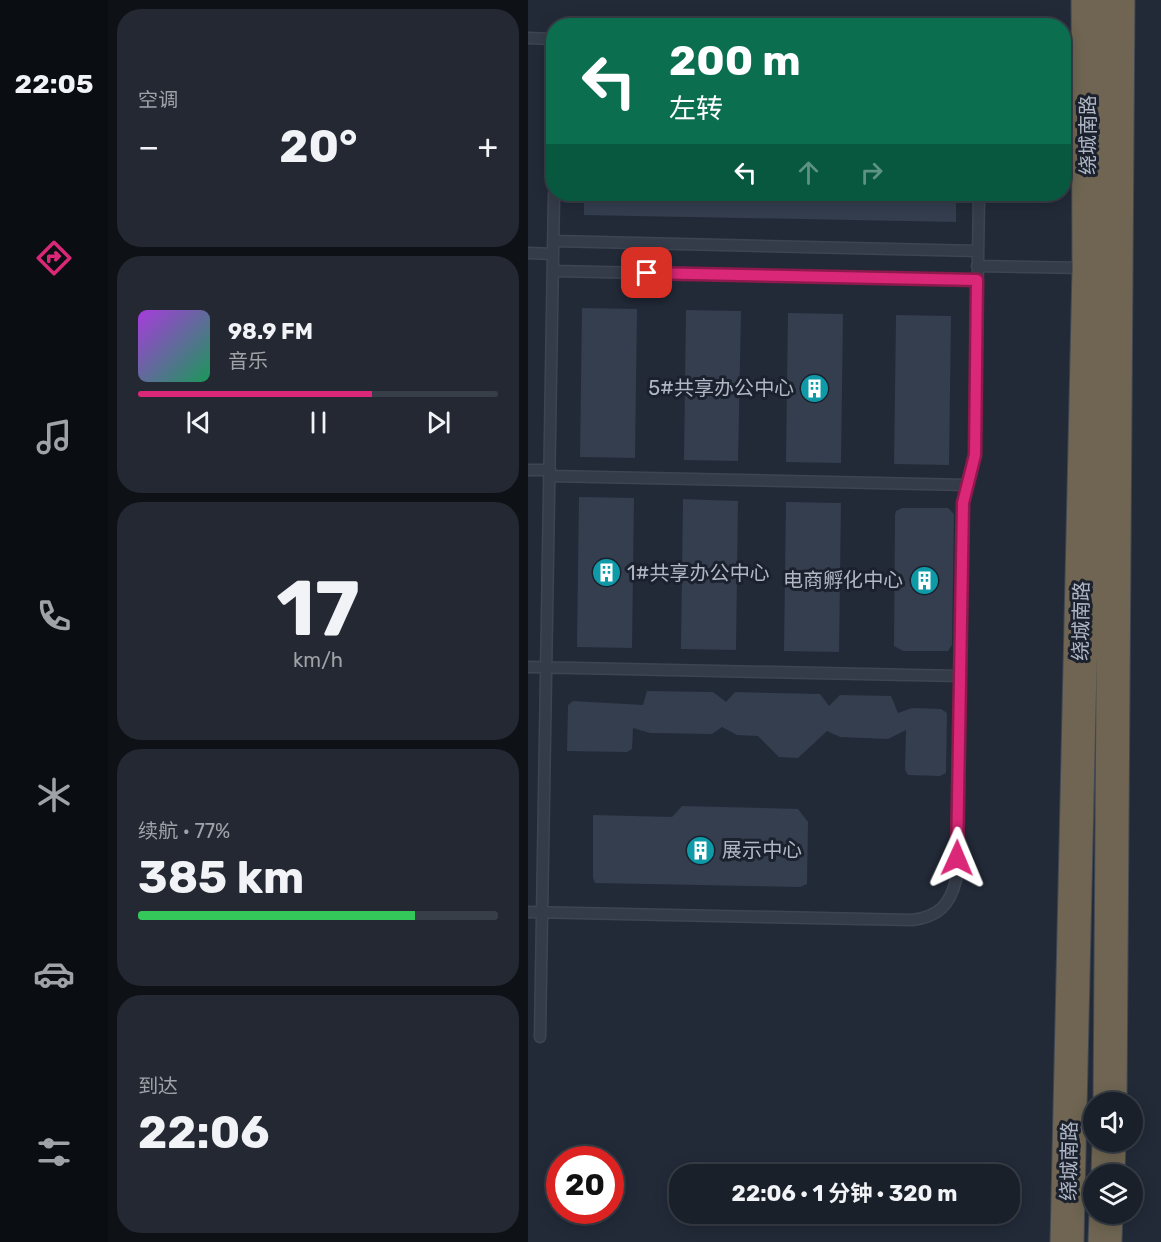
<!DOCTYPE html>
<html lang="zh">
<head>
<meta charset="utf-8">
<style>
  body { margin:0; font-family:Rubik,"Noto Sans SC",sans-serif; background:#232832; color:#f1f3f6; height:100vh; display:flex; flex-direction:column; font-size:22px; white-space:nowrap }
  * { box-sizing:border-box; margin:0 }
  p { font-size:20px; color:#9fa3a8 }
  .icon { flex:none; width:33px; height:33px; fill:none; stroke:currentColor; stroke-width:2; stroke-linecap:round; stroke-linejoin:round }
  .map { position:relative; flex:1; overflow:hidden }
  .sheet { display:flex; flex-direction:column; gap:9px; padding:9px; background:#0e1217; width:420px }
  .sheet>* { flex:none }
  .guide { position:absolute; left:18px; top:18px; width:525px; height:183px; border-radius:24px; box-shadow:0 3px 15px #0003,0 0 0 2px #383e47; background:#0b6e4f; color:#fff; overflow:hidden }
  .buttons { position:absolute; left:555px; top:1092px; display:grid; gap:12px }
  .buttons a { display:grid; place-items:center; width:60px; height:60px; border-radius:50%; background:#1a202a; box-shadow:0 3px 15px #0003,0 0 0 2px #383e47; font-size:30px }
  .speed { position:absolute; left:18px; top:1146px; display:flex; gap:12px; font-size:30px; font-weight:700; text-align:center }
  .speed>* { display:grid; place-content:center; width:78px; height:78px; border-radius:50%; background:#1a202a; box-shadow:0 3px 15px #0003,0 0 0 2px #383e47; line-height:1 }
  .speed .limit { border:9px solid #d22; background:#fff; color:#111 }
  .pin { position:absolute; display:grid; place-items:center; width:51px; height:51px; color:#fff; margin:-26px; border-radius:12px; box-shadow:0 3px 9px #0006 }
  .me { position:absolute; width:66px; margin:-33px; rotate:1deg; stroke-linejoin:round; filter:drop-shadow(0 0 4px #0008) }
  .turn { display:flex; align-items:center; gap:21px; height:126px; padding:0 24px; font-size:27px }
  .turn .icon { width:78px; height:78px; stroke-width:2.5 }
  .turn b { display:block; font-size:42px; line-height:51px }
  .lanes { display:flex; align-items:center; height:57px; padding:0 24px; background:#0003; justify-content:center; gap:30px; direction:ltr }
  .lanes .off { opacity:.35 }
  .big { font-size:45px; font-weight:700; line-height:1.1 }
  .sheet .widget { flex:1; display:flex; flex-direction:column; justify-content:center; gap:9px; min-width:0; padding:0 21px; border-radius:24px; background:#232832 }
  .sheet .dial { align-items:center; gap:0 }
  .dial b { font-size:78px; line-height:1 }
  .song { display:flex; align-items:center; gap:18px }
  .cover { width:72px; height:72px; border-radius:9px; background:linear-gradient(135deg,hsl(280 70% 55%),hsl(150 70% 35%)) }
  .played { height:6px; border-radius:3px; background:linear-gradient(90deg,#db2777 65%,#383e47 65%) }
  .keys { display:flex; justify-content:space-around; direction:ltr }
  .heat { display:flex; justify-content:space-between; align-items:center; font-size:33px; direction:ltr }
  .charge { height:9px; border-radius:4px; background:linear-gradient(90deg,#34c759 77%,#383e47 0) }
  .trip { position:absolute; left:141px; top:1164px; width:351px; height:60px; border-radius:24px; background:#1a202a; box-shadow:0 3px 15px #0003,0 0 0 2px #383e47; font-weight:700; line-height:60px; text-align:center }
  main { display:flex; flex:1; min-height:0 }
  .tabs { display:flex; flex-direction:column; width:108px; justify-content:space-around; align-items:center; background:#0a0d11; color:#9fa3a8 }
  .tabs .icon { width:42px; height:42px }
  .tabs .active { color:#db2777 }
  .tabs b { font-size:27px; color:#f1f3f6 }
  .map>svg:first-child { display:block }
  .building { fill:#343e4f }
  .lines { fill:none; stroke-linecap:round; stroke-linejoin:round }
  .lane-casing { stroke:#3e4552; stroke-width:13 }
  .highway-casing { stroke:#404753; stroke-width:35 }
  .lane { stroke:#353c49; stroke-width:10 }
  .highway { stroke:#6f6552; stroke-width:33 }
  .route-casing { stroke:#8e194d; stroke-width:15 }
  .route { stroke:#db2777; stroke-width:10 }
  .labels { text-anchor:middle; stroke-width:6; stroke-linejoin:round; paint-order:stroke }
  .street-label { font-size:20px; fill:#b0b7c5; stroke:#1b212d }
  .poi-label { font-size:20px; fill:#b0b7c5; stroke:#1b212d; text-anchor:end }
</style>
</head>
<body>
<main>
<nav class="tabs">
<b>22:05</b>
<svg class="icon active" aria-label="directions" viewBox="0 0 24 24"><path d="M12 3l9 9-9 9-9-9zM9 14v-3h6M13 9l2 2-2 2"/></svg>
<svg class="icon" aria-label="music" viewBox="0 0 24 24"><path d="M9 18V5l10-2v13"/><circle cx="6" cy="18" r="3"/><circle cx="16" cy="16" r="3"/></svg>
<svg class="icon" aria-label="phone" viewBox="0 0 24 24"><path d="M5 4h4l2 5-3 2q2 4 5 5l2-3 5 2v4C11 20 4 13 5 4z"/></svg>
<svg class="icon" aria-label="climate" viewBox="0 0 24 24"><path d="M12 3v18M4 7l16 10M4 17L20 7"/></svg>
<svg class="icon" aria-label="car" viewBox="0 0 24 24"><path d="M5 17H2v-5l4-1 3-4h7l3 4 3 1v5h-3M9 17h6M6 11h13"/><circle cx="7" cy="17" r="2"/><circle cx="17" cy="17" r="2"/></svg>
<svg class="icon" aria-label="filters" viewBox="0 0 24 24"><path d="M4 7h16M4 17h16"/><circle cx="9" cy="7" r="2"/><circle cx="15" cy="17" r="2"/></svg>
</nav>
<section class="sheet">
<div class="widget"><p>空调</p>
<div class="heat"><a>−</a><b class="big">20°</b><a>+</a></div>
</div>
<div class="widget">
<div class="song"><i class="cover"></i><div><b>98.9 FM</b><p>音乐</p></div></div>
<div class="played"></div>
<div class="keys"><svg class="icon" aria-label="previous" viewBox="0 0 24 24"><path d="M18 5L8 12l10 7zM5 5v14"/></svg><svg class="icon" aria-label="pause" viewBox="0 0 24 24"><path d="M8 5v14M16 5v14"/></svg><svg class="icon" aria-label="next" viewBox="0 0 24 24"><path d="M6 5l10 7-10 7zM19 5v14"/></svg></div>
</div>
<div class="widget dial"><b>17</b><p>km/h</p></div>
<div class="widget"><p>续航 · 77%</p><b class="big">385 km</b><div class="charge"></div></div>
<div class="widget"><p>到达</p><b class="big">22:06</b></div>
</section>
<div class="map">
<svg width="633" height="1242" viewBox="0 0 633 1242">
  <rect width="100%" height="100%" fill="#222a38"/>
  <!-- building -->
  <path class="building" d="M 56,194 L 428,194 L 428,222 L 56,215 Z
    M 54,308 L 109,309 L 107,458 L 52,457 Z
    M 158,310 L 213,311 L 210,461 L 156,460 Z
    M 260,313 L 315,314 L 313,463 L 258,462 Z
    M 368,315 L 423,316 L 421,465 L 366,464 Z
    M 51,497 L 106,498 L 104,648 L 49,647 Z
    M 155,499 L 210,501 L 208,650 L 153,649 Z
    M 258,502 L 313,503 L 311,652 L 256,651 Z
    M 374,508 L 420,508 L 426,514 L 424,645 L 420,651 L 375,651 L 366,646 L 367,515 L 368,511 Z
    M 119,691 L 185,692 L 198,702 L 207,692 L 292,694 L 301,706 L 312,695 L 363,696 L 370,713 L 384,708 L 413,709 L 419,713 L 418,773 L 412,776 L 380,775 L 377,770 L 378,730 L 360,739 L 312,737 L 299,731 L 270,758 L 251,757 L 230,736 L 209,735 L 194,727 L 184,734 L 122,733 L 105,728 L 104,749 L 99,752 L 39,751 L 40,705 L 45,701 L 115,705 Z
    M 154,806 L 270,809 L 280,822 L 279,884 L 272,887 L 67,883 L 65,878 L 65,815 L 144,817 Z"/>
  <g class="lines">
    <defs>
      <path id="lane" d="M 0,38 L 26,39
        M 26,241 L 450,251
        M 0,253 L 25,254
        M 449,266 L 558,268
        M 25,271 L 449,280
        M 0,470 L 22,470
        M 22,476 L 440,485
        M 0,667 L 432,676
        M 0,912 L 384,920 C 410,917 422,905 428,880 L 435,503 L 447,455 L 451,194
        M 12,1037 L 26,194"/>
      <path id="highway" d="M 582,1102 L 590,0
        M 580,1174 L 581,1142
        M 539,1242 L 561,268 L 560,0
        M 577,1242 L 578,1214"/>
    </defs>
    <!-- lane casing -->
    <use href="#lane" class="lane-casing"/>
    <!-- highway casing -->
    <use href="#highway" class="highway-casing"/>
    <!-- lane -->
    <use href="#lane" class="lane"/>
    <!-- highway -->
    <use href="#highway" class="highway"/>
  </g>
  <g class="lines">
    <defs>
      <path id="route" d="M 119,273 L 449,280 L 447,455 L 435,503 L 429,858"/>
    </defs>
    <!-- route casing -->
    <use href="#route" class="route-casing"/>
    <!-- route -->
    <use href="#route" class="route"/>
  </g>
  <!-- icons -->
  <defs>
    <symbol id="building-disc" viewBox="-11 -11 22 22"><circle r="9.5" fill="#0f9aa8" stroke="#1b212d"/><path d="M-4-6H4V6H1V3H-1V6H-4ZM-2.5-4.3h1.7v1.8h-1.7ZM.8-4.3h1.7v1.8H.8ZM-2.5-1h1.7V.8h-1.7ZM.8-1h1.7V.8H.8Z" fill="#fff"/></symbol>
  </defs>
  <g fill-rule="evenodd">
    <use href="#building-disc" x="270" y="372" width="33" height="33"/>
    <use href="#building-disc" x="62" y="556" width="33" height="33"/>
    <use href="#building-disc" x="380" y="564" width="33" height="33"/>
    <use href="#building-disc" x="156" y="834" width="33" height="33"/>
  </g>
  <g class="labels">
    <!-- street labels -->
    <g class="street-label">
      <text transform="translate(560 135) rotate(-90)" y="7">绕城南路</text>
      <text transform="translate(553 621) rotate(-89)" y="7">绕城南路</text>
      <text transform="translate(541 1161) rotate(-89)" y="7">绕城南路</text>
    </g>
    <!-- poi labels -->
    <g class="poi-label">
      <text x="266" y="395">5#共享办公中心</text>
      <text x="99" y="580" text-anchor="start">1#共享办公中心</text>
      <text x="375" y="587">电商孵化中心</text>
      <text x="194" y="857" text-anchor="start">展示中心</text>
    </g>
  </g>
</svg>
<div class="buttons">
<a><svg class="icon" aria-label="sound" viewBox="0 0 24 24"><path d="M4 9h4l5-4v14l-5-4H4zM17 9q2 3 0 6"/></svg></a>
<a><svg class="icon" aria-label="layers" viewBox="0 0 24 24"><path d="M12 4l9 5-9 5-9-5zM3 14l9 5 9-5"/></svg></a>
</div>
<div class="speed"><div class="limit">20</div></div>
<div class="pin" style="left:119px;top:273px;background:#d93025"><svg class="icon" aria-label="arrive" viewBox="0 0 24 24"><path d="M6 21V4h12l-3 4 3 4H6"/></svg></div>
<svg class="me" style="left:429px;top:858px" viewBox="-20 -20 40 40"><path d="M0-17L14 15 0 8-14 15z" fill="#db2777" stroke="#fff" stroke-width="4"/></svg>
<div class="trip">22:06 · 1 分钟 · 320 m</div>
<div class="guide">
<div class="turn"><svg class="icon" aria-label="left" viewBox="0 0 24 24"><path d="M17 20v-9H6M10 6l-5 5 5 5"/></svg><div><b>200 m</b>左转</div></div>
<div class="lanes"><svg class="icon" aria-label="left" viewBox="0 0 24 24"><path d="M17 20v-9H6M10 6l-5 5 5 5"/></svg><svg class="icon off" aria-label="ahead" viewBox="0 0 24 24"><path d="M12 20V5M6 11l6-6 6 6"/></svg><svg class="icon off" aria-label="right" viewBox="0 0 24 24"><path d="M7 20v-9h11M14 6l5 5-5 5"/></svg></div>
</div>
</div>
</main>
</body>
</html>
